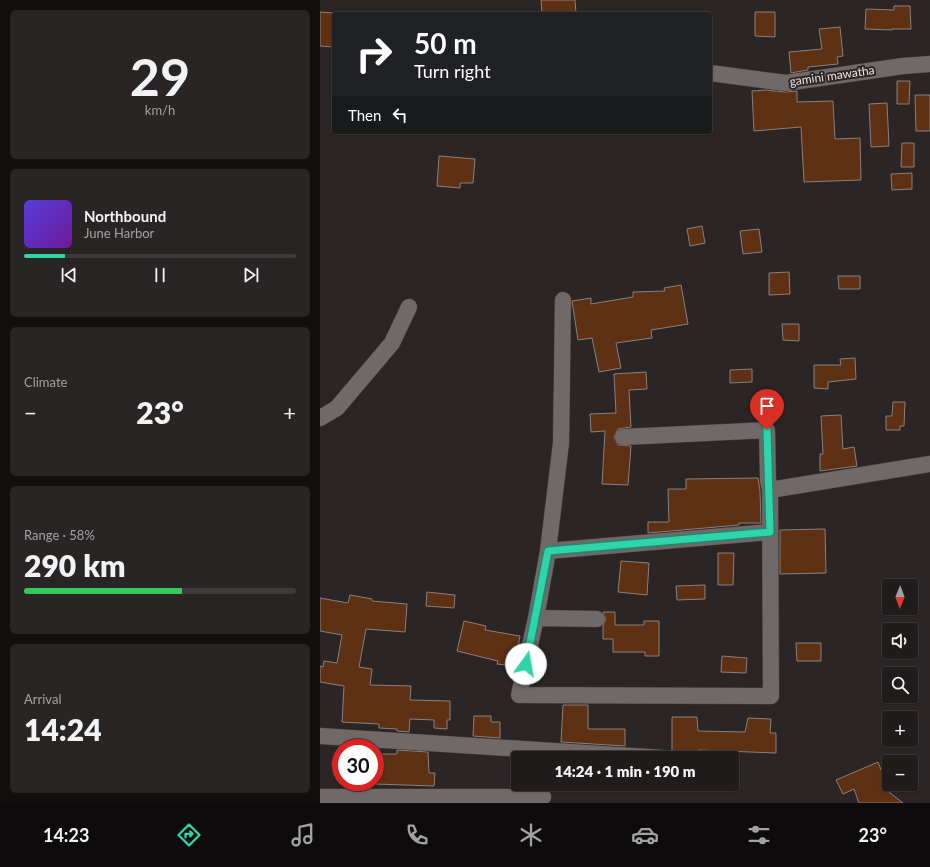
<!DOCTYPE html>
<html lang="en">
<head>
<meta charset="utf-8">
<style>
  body { margin:0; font-family:Lato,sans-serif; background:#292525; color:#f1f3f6; height:100vh; display:flex; flex-direction:column; font-size:15px; white-space:nowrap }
  * { box-sizing:border-box; margin:0 }
  p { font-size:13px; color:#a2a1a3 }
  .icon { flex:none; width:22px; height:22px; fill:none; stroke:currentColor; stroke-width:2; stroke-linecap:round; stroke-linejoin:round }
  .map { position:relative; flex:1; overflow:hidden }
  .drawer { display:flex; flex-direction:column; gap:10px; padding:10px; background:#120f0f; width:320px }
  .drawer>* { flex:none }
  .guide { position:absolute; left:12px; top:12px; width:380px; height:122px; border-radius:4px; box-shadow:0 1px 3px #0004,0 0 0 1px #3e3a3b; background:#202124; color:#fff; overflow:hidden }
  .needle { width:26px; rotate:181deg }
  .fabs { position:absolute; left:562px; top:579px; display:grid; gap:8px }
  .fabs a { display:grid; place-items:center; width:36px; height:36px; border-radius:4px; background:#211c1c; box-shadow:0 1px 3px #0004,0 0 0 1px #3e3a3b; font-size:20px }
  .speed { position:absolute; left:12px; top:739px; display:flex; gap:8px; font-size:20px; font-weight:700; text-align:center }
  .speed>* { display:grid; place-content:center; width:52px; height:52px; border-radius:50%; background:#211c1c; box-shadow:0 1px 3px #0004,0 0 0 1px #3e3a3b; line-height:1 }
  .speed .limit { border:6px solid #d22; background:#fff; color:#111 }
  .pin { position:absolute; display:grid; place-items:center; width:34px; height:34px; color:#fff; margin:-41px -17px; border-radius:50% 50% 50% 0; rotate:-45deg; box-shadow:0 0 4px #0007 }
  .pin .icon { rotate:45deg }
  .me { position:absolute; width:44px; margin:-22px; rotate:13deg; stroke-linejoin:round; filter:drop-shadow(0 0 3px #0008) }
  .turn { display:flex; align-items:center; gap:14px; height:84px; padding:0 16px; font-size:18px }
  .turn .icon { width:52px; height:52px; stroke-width:2.5 }
  .turn b { display:block; font-size:28px; line-height:34px }
  .then { display:flex; align-items:center; height:38px; padding:0 16px; background:#0003; gap:8px; font-size:15px }
  .big { font-size:30px; font-weight:800; line-height:1.1 }
  .drawer .widget { flex:1; display:flex; flex-direction:column; justify-content:center; gap:6px; min-width:0; padding:0 14px; border-radius:6px; background:#292525 }
  .drawer .dial { align-items:center; gap:0 }
  .dial b { font-size:52px; line-height:1 }
  .song { display:flex; align-items:center; gap:12px }
  .cover { width:48px; height:48px; border-radius:6px; background:linear-gradient(135deg,hsl(250 70% 55%),hsl(280 70% 35%)) }
  .played { height:4px; border-radius:2px; background:linear-gradient(90deg,#30d4a9 15%,#3e3a3b 15%) }
  .keys { display:flex; justify-content:space-around; direction:ltr }
  .heat { display:flex; justify-content:space-between; align-items:center; font-size:22px; direction:ltr }
  .charge { height:6px; border-radius:3px; background:linear-gradient(90deg,#34c759 58%,#3e3a3b 0) }
  .trip { position:absolute; left:191px; top:751px; width:228px; height:40px; border-radius:4px; background:#211c1c; box-shadow:0 1px 3px #0004,0 0 0 1px #3e3a3b; font-weight:800; line-height:40px; text-align:center }
  .tabs { display:flex; height:64px; justify-content:space-around; align-items:center; background:#0d0b0b; color:#a2a1a3 }
  .tabs .icon { width:28px; height:28px }
  .tabs .selected { color:#30d4a9 }
  .tabs b { font-size:18px; color:#f1f3f6 }
  main { display:flex; flex:1; min-height:0 }
  .map>svg:first-child { display:block }
  .building { fill:#5e3114; stroke:#88817d }
  .lines { fill:none; stroke-linecap:round; stroke-linejoin:round }
  .minor-casing { stroke:#494242; stroke-width:17 }
  .minor { stroke:#716868; stroke-width:16 }
  .route-casing { stroke:#1f8a6e; stroke-width:10 }
  .route { stroke:#30d4a9; stroke-width:7 }
  .labels { text-anchor:middle; stroke-width:4; stroke-linejoin:round; paint-order:stroke }
  .street-label { font-size:12px; fill:#ece7e7; stroke:#2c2525 }
</style>
</head>
<body>
<main>
<section class="drawer">
<div class="widget dial"><b>29</b><p>km/h</p></div>
<div class="widget">
<div class="song"><i class="cover"></i><div><b>Northbound</b><p>June Harbor</p></div></div>
<div class="played"></div>
<div class="keys"><svg class="icon" aria-label="previous" viewBox="0 0 24 24"><path d="M18 5L8 12l10 7zM5 5v14"/></svg><svg class="icon" aria-label="pause" viewBox="0 0 24 24"><path d="M8 5v14M16 5v14"/></svg><svg class="icon" aria-label="next" viewBox="0 0 24 24"><path d="M6 5l10 7-10 7zM19 5v14"/></svg></div>
</div>
<div class="widget"><p>Climate</p>
<div class="heat"><a>−</a><b class="big">23°</b><a>+</a></div>
</div>
<div class="widget"><p>Range · 58%</p><b class="big">290 km</b><div class="charge"></div></div>
<div class="widget"><p>Arrival</p><b class="big">14:24</b></div>
</section>
<div class="map">
<svg width="610" height="803" viewBox="0 0 610 803">
  <rect width="100%" height="100%" fill="#2c2525"/>
  <!-- building -->
  <path class="building" d="M 221,0 L 255,0 L 256,14 L 222,14 Z
    M 574,6 L 590,6 L 591,29 L 572,29 L 572,30 L 545,29 L 546,9 L 574,10 Z
    M 0,12 L 14,13 L 14,47 L 0,46 Z
    M 435,12 L 455,12 L 455,37 L 435,36 Z
    M 520,27 L 523,56 L 517,57 L 518,64 L 488,67 L 488,70 L 471,73 L 469,52 L 502,49 L 499,29 Z
    M 577,81 L 590,81 L 589,104 L 577,104 Z
    M 446,90 L 465,92 L 477,91 L 477,102 L 513,101 L 515,139 L 540,138 L 541,180 L 484,182 L 481,127 L 434,131 L 432,91 Z
    M 595,95 L 610,95 L 610,131 L 596,131 Z
    M 567,103 L 569,146 L 551,147 L 549,104 Z
    M 582,143 L 594,143 L 594,167 L 581,167 Z
    M 119,156 L 155,159 L 153,183 L 140,183 L 140,188 L 117,186 Z
    M 592,173 L 592,189 L 572,190 L 571,174 Z
    M 382,226 L 385,243 L 370,246 L 367,229 Z
    M 439,229 L 442,252 L 423,254 L 420,231 Z
    M 469,272 L 470,294 L 449,295 L 449,273 Z
    M 518,276 L 540,276 L 540,289 L 519,289 Z
    M 361,285 L 368,324 L 331,330 L 332,338 L 296,343 L 301,368 L 279,372 L 272,338 L 258,340 L 252,301 L 271,298 L 271,304 L 313,297 L 313,292 L 345,291 L 344,288 Z
    M 462,324 L 479,324 L 479,341 L 463,340 Z
    M 535,358 L 536,379 L 508,382 L 508,389 L 494,388 L 494,365 L 521,365 L 520,359 Z
    M 432,369 L 432,382 L 410,383 L 410,370 Z
    M 326,372 L 327,389 L 309,390 L 311,427 L 298,429 L 294,437 L 298,445 L 311,446 L 308,485 L 282,484 L 285,431 L 271,432 L 270,414 L 296,413 L 294,374 Z
    M 573,402 L 585,402 L 584,426 L 580,426 L 580,430 L 566,430 L 566,416 L 572,416 Z
    M 521,415 L 523,449 L 534,447 L 537,466 L 500,471 L 500,454 L 503,454 L 501,416 Z
    M 438,478 L 440,491 L 441,523 L 419,523 L 419,525 L 328,533 L 328,522 L 349,522 L 348,489 L 366,489 L 366,479 Z
    M 505,529 L 506,573 L 460,574 L 460,530 Z
    M 398,553 L 414,553 L 413,585 L 398,585 Z
    M 301,561 L 329,563 L 327,595 L 298,592 Z
    M 385,585 L 385,599 L 357,600 L 356,586 Z
    M 107,592 L 135,595 L 134,608 L 106,606 Z
    M 30,595 L 52,599 L 52,601 L 87,604 L 85,632 L 46,629 L 39,667 L 52,669 L 50,685 L 91,686 L 90,700 L 130,701 L 130,720 L 127,720 L 127,729 L 114,728 L 114,720 L 90,719 L 89,732 L 77,731 L 77,729 L 59,728 L 59,724 L 22,722 L 24,686 L 0,682 L 0,666 L 3,667 L 4,661 L 17,663 L 22,635 L 0,631 L 0,598 L 28,603 Z
    M 283,612 L 295,612 L 295,625 L 324,625 L 324,621 L 339,621 L 339,656 L 325,656 L 325,652 L 293,652 L 293,639 L 283,639 L 283,626 L 286,619 Z
    M 144,621 L 166,626 L 165,630 L 200,636 L 195,666 L 177,664 L 178,661 L 137,651 Z
    M 476,643 L 501,643 L 501,661 L 477,661 Z
    M 402,656 L 427,658 L 426,673 L 401,672 Z
    M 243,705 L 268,705 L 268,729 L 305,729 L 305,746 L 241,742 Z
    M 154,716 L 171,716 L 171,722 L 180,722 L 180,738 L 153,736 Z
    M 352,717 L 377,717 L 378,731 L 425,732 L 428,718 L 451,719 L 450,733 L 456,733 L 456,753 L 378,750 L 378,752 L 352,752 Z
    M 77,750 L 108,752 L 109,773 L 115,773 L 114,786 L 55,784 L 55,754 L 77,754 Z
    M 558,762 L 570,793 L 583,803 L 539,803 L 534,789 L 523,794 L 516,780 Z"/>
  <g class="lines">
    <defs>
      <path id="minor" d="M 390,73 L 466,83 L 583,66 L 610,64
        M 243,300 L 241,443 L 228,551 L 216,618 L 199,695 L 451,696 L 450,490 L 610,464
        M 0,418 L 17,408 L 72,343 L 89,307
        M 303,437 L 447,430 L 448,480 L 450,490
        M 228,551 L 450,532
        M 216,618 L 277,619
        M 0,736 L 343,758
        M 0,797 L 223,797"/>
    </defs>
    <!-- minor casing -->
    <use href="#minor" class="minor-casing"/>
    <!-- minor -->
    <use href="#minor" class="minor"/>
  </g>
  <g class="lines">
    <defs>
      <path id="route" d="M 206,664 L 228,551 L 450,532 L 447,430"/>
    </defs>
    <!-- route casing -->
    <use href="#route" class="route-casing"/>
    <!-- route -->
    <use href="#route" class="route"/>
  </g>
  <g class="labels">
    <!-- street labels -->
    <g class="street-label">
      <text transform="translate(512 76) rotate(-8)" y="4">gamini mawatha</text>
    </g>
  </g>
</svg>
<div class="fabs">
<a><svg class="needle" viewBox="-14 -14 28 28"><path d="M0-13l5 13h-10z" fill="#e53935"/><path d="M0 13l5-13h-10z" fill="#a2a1a3"/></svg></a>
<a><svg class="icon" aria-label="sound" viewBox="0 0 24 24"><path d="M4 9h4l5-4v14l-5-4H4zM17 9q2 3 0 6"/></svg></a>
<a><svg class="icon" aria-label="search" viewBox="0 0 24 24"><circle cx="10" cy="10" r="6"/><path d="M15 15l6 6"/></svg></a>
<a>+</a>
<a>−</a>
</div>
<div class="speed"><div class="limit">30</div></div>
<div class="pin" style="left:447px;top:430px;background:#d93025"><svg class="icon" aria-label="arrive" viewBox="0 0 24 24"><path d="M6 21V4h12l-3 4 3 4H6"/></svg></div>
<svg class="me" style="left:206px;top:664px" viewBox="-20 -20 40 40"><circle r="19" fill="#fff"/><path d="M0-13L10 11 0 6-10 11z" fill="#30d4a9"/></svg>
<div class="trip">14:24 · 1 min · 190 m</div>
<div class="guide">
<div class="turn"><svg class="icon" aria-label="right" viewBox="0 0 24 24"><path d="M7 20v-9h11M14 6l5 5-5 5"/></svg><div><b>50 m</b>Turn right</div></div>
<div class="then">Then<svg class="icon" aria-label="left" viewBox="0 0 24 24"><path d="M17 20v-9H6M10 6l-5 5 5 5"/></svg></div>
</div>
</div>
</main>
<nav class="tabs">
<b>14:23</b>
<svg class="icon selected" aria-label="directions" viewBox="0 0 24 24"><path d="M12 3l9 9-9 9-9-9zM9 14v-3h6M13 9l2 2-2 2"/></svg>
<svg class="icon" aria-label="music" viewBox="0 0 24 24"><path d="M9 18V5l10-2v13"/><circle cx="6" cy="18" r="3"/><circle cx="16" cy="16" r="3"/></svg>
<svg class="icon" aria-label="phone" viewBox="0 0 24 24"><path d="M5 4h4l2 5-3 2q2 4 5 5l2-3 5 2v4C11 20 4 13 5 4z"/></svg>
<svg class="icon" aria-label="climate" viewBox="0 0 24 24"><path d="M12 3v18M4 7l16 10M4 17L20 7"/></svg>
<svg class="icon" aria-label="car" viewBox="0 0 24 24"><path d="M5 17H2v-5l4-1 3-4h7l3 4 3 1v5h-3M9 17h6M6 11h13"/><circle cx="7" cy="17" r="2"/><circle cx="17" cy="17" r="2"/></svg>
<svg class="icon" aria-label="filters" viewBox="0 0 24 24"><path d="M4 7h16M4 17h16"/><circle cx="9" cy="7" r="2"/><circle cx="15" cy="17" r="2"/></svg>
<b>23°</b>
</nav>
</body>
</html>
